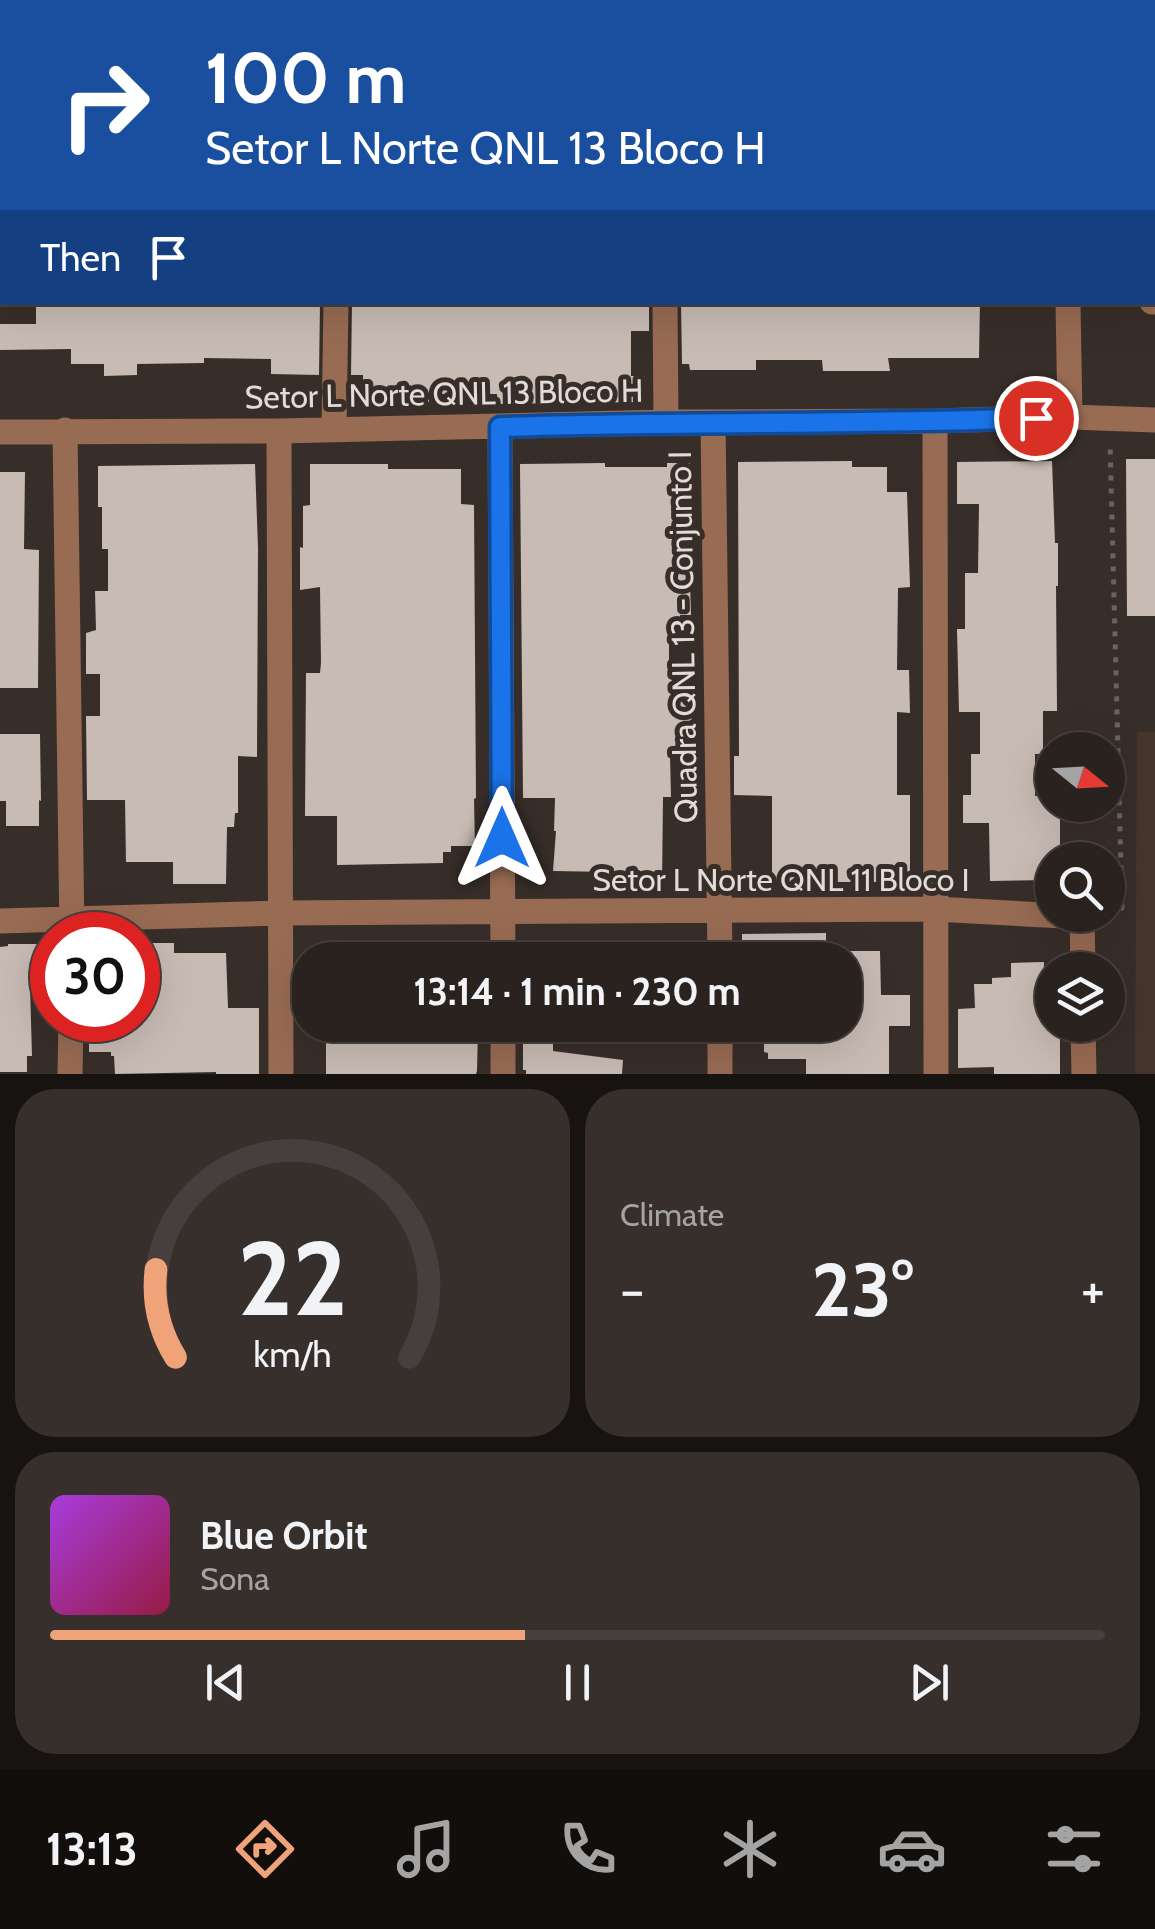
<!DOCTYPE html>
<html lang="en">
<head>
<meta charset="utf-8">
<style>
  body { margin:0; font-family:Cabin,sans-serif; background:#362f2c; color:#f1f3f6; height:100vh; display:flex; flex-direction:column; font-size:38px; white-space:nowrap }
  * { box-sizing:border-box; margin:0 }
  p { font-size:32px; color:#a5a4a4 }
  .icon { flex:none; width:55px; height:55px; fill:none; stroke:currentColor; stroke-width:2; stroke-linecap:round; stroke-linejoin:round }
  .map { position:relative; height:1074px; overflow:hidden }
  .details { display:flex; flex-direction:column; gap:15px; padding:15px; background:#171311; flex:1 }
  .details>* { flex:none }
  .guide { position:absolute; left:0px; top:0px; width:1155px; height:305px; box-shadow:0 10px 40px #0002,0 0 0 2px #463f3d; background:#1a4fa0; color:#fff; overflow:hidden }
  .needle { width:65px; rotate:108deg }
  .fabs { position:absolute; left:1035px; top:732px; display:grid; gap:20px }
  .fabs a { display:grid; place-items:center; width:90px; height:90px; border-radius:50%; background:#2a221f; box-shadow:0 10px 40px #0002,0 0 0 2px #463f3d; font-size:50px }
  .speed { position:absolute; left:30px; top:912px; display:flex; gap:20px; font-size:50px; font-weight:700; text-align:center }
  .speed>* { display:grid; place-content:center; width:130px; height:130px; border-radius:50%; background:#2a221f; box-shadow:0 10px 40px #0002,0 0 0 2px #463f3d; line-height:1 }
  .speed .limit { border:15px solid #d22; background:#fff; color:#111 }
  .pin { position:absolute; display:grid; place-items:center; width:85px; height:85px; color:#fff; margin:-42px; border:5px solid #fff; border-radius:50%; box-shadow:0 2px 10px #0007 }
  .me { position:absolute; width:110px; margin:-55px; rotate:0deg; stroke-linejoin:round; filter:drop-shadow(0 0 8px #0008) }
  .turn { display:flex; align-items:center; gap:35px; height:210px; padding:0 40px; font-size:45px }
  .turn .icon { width:130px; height:130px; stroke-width:2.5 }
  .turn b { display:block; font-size:70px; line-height:85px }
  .then { display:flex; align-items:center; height:95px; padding:0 40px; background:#0003; gap:20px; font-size:38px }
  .big { font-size:75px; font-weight:700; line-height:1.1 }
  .details .widget { flex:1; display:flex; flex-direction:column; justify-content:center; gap:15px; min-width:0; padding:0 35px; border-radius:40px; background:#362f2c }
  .details .dial { align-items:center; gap:0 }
  .dial svg { height:260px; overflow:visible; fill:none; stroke:#463f3d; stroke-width:7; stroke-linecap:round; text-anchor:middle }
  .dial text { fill:#f1f3f6; stroke:none }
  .song { display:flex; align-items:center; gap:30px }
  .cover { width:120px; height:120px; border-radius:15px; background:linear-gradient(135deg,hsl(280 70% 55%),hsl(340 70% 35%)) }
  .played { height:10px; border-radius:5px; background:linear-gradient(90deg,#f0a279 45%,#463f3d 45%) }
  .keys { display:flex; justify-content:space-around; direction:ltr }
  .heat { display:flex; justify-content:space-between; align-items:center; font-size:55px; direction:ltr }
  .details .tiles { flex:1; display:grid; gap:15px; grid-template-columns:1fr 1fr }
  .widget:last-child { grid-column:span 2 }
  .trip { position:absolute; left:292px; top:942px; width:570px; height:100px; border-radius:40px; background:#2a221f; box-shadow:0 10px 40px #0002,0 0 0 2px #463f3d; font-weight:700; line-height:100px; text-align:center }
  .menu { display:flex; height:160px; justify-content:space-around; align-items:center; background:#110e0c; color:#a5a4a4 }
  .menu .icon { width:70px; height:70px }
  .menu .current { color:#f0a279 }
  .menu b { font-size:45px; color:#f1f3f6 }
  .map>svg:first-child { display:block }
  .built { fill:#46352d }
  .building { fill:#c8bbb4 }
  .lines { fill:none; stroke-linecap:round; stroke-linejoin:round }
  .path { stroke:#6c635e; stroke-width:5; stroke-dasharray:5 8; stroke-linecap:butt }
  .minor { stroke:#986b53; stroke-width:25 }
  .route-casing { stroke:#114b97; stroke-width:25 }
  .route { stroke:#1a73e8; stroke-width:18 }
  .labels { text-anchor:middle; stroke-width:10; stroke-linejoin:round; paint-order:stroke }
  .street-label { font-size:32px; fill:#e2dbd8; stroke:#382e29 }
</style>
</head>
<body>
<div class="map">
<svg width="1155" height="1074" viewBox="0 0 1155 1074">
  <rect width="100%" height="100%" fill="#382e29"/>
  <!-- built -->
  <path class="built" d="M 1137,732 L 1155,732 L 1155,1074 L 1135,1074 Z"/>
  <!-- building -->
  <path class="building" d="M 36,302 L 320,302 L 319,375 L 271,374 L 271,359 L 204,358 L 204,363 L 137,364 L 137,375 L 104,376 L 104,364 L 71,364 L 71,349 L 0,350 L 0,324 L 36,324 Z
    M 352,302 L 649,302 L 649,331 L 631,331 L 631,376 L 645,376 L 644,402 L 497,404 L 497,394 L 429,394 L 429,402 L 363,402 L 363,375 L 351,375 Z
    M 681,302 L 980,302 L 979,358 L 888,358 L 890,371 L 823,371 L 822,360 L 756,360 L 756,370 L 690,370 L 689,364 L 682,364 Z
    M 1126,459 L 1155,459 L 1155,616 L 1127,616 Z
    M 852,461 L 852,467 L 887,467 L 887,492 L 907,492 L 910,587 L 898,588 L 897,670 L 909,670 L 910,713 L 897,712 L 897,795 L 910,795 L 910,880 L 878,880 L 878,882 L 772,882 L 772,796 L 734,795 L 734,756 L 739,756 L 738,462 Z
    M 1052,461 L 1055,543 L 1058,543 L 1058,586 L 1056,586 L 1057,711 L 1043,711 L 1043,754 L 1035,754 L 1035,796 L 1052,796 L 1052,805 L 1060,805 L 1060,860 L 1052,860 L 1052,880 L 990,881 L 989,823 L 963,823 L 963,795 L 971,795 L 971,754 L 980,754 L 980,712 L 959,712 L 957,629 L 965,629 L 965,573 L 978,573 L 979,504 L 957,504 L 957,462 Z
    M 605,463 L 605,467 L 667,467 L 667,463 L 690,463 L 693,546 L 689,546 L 691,615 L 680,615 L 680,629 L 669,630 L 669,672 L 692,671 L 692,755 L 670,755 L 671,797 L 663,797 L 662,886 L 609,886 L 611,872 L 553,871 L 556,831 L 554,831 L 555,798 L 523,798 L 520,464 Z
    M 255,464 L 258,548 L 257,757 L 238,756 L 238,813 L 235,813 L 234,827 L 227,827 L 226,884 L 173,884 L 173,862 L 126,862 L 125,800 L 87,800 L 86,716 L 100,716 L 100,674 L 86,674 L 86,633 L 96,630 L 95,591 L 108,591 L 108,549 L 102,549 L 102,507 L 98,507 L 98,466 Z
    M 310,464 L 388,464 L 388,469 L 461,469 L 461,504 L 474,505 L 476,798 L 474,799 L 475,846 L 451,846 L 451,852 L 443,852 L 443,863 L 337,865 L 337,816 L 305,816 L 306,673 L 320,673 L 321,663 L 320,587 L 300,590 L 300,547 L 303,548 L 303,506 L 310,505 Z
    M 0,472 L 25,472 L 24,549 L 39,550 L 38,688 L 0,688 Z
    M 0,734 L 40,734 L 41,801 L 39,800 L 39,826 L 6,826 L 6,801 L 0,801 Z
    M 826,933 L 826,960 L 742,960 L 742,934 Z
    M 138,943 L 174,943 L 174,953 L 226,953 L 228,1008 L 259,1008 L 259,1074 L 216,1074 L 216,1072 L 115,1074 L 114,1056 L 111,1056 L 111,1052 L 89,1052 L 89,1030 L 121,1030 L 121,1020 L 138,1020 Z
    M 8,944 L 40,944 L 40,986 L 30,986 L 32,1056 L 27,1056 L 27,1072 L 0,1072 L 0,947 L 8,946 Z
    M 845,951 L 880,951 L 881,995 L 910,995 L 910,1026 L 889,1026 L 889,1074 L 806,1074 L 806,1059 L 768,1059 L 768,1053 L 764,1052 L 764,1025 L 845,1025 Z
    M 1044,962 L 1044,986 L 1052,986 L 1052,1025 L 1060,1025 L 1060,1074 L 994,1074 L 994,1067 L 958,1068 L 958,1009 L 975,1008 L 974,984 L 992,984 L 992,978 L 1011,977 L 1011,963 Z
    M 326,1025 L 444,1025 L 444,1028 L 478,1028 L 477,1071 L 476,1074 L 326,1074 Z
    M 523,1027 L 553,1027 L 553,1051 L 623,1060 L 622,1074 L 526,1074 L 526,1070 L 523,1070 Z"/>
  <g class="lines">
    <!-- path -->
    <path class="path" d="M 1108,911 L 1122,908 L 1110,442"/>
    <!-- minor -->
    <path class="minor" d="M 809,0 L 814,2
      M 1054,0 L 1054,2
      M 45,2 L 46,0
      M 261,2 L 261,0
      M 484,2 L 485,0
      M 692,2 L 694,0
      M 1152,151 L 1155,151
      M 0,160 L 2,160
      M 665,302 L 666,422
      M 1068,302 L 1070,417
      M 1152,302 L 1155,302
      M 935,421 L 936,1074
      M 713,422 L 720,960
      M 500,427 L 503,960
      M 334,429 L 336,302
      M 65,430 L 72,935
      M 279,431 L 281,1074
      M 0,432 L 279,431 L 666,422 L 935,421 L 1070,417 L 1155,420
      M 0,921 L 280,913 L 935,909 L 1082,917 L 1083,970
      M 503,1025 L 503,1074
      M 720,1025 L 720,1074
      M 1083,1025 L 1084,1074
      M 70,1074 L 71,1020"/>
  </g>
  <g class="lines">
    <defs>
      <path id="route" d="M 502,838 L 500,427 C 679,421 858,425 1036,418"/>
    </defs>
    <!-- route casing -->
    <use href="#route" class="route-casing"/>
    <!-- route -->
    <use href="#route" class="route"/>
  </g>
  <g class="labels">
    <!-- street labels -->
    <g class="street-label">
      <text transform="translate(444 394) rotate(-1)" y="11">Setor L Norte QNL 13 Bloco H</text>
      <text transform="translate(683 637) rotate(-91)" y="11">Quadra QNL 13 - Conjunto I</text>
      <text x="781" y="891">Setor L Norte QNL 11 Bloco I</text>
    </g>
  </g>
</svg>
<div class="fabs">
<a><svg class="needle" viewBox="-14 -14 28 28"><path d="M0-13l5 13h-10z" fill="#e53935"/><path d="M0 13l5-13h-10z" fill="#a5a4a4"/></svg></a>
<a><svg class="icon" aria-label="search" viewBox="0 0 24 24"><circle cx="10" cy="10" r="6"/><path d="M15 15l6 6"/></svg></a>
<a><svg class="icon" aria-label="layers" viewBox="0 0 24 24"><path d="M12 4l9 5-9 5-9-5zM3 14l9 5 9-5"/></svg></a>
</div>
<div class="speed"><div class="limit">30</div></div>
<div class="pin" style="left:1036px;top:418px;background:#d93025"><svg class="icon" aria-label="arrive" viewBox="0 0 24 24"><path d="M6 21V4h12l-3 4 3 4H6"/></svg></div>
<svg class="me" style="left:502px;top:838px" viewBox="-20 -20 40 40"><path d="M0-17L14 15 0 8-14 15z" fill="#1a73e8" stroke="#fff" stroke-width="4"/></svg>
<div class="trip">13:14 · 1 min · 230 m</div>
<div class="guide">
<div class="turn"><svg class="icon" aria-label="right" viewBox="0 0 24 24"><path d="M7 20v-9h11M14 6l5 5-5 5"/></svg><div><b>100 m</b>Setor L Norte QNL 13 Bloco H</div></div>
<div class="then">Then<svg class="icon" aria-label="arrive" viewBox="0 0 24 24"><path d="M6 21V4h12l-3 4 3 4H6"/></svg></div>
</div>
</div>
<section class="details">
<div class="tiles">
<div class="widget dial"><svg viewBox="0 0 100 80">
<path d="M14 69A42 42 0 1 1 86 69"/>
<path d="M14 69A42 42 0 0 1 8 42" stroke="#f0a279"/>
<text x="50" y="56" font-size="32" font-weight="700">22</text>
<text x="50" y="72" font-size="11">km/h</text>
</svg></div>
<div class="widget"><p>Climate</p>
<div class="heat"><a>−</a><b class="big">23°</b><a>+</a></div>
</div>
<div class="widget">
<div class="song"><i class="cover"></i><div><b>Blue Orbit</b><p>Sona</p></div></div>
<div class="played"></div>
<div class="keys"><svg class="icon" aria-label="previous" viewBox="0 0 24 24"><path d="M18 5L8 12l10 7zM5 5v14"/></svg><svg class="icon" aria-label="pause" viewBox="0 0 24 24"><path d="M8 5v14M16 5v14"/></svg><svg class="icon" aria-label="next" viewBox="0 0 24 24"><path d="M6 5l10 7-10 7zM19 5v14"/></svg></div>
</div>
</div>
</section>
<nav class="menu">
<b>13:13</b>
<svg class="icon current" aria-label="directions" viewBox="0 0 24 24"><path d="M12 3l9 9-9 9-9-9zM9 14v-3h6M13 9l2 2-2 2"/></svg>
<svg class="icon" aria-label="music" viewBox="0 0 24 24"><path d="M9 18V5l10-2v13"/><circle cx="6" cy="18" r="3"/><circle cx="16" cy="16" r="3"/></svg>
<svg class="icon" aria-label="phone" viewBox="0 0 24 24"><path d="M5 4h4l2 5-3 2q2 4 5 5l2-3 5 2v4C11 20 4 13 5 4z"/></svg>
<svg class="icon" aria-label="climate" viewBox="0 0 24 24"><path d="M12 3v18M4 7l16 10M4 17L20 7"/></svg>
<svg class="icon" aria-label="car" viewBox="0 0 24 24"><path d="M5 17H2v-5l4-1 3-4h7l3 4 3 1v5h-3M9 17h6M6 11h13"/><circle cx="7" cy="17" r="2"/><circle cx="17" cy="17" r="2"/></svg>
<svg class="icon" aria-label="filters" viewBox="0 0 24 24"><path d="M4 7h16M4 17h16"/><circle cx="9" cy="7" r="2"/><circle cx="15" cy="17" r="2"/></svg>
</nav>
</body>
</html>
